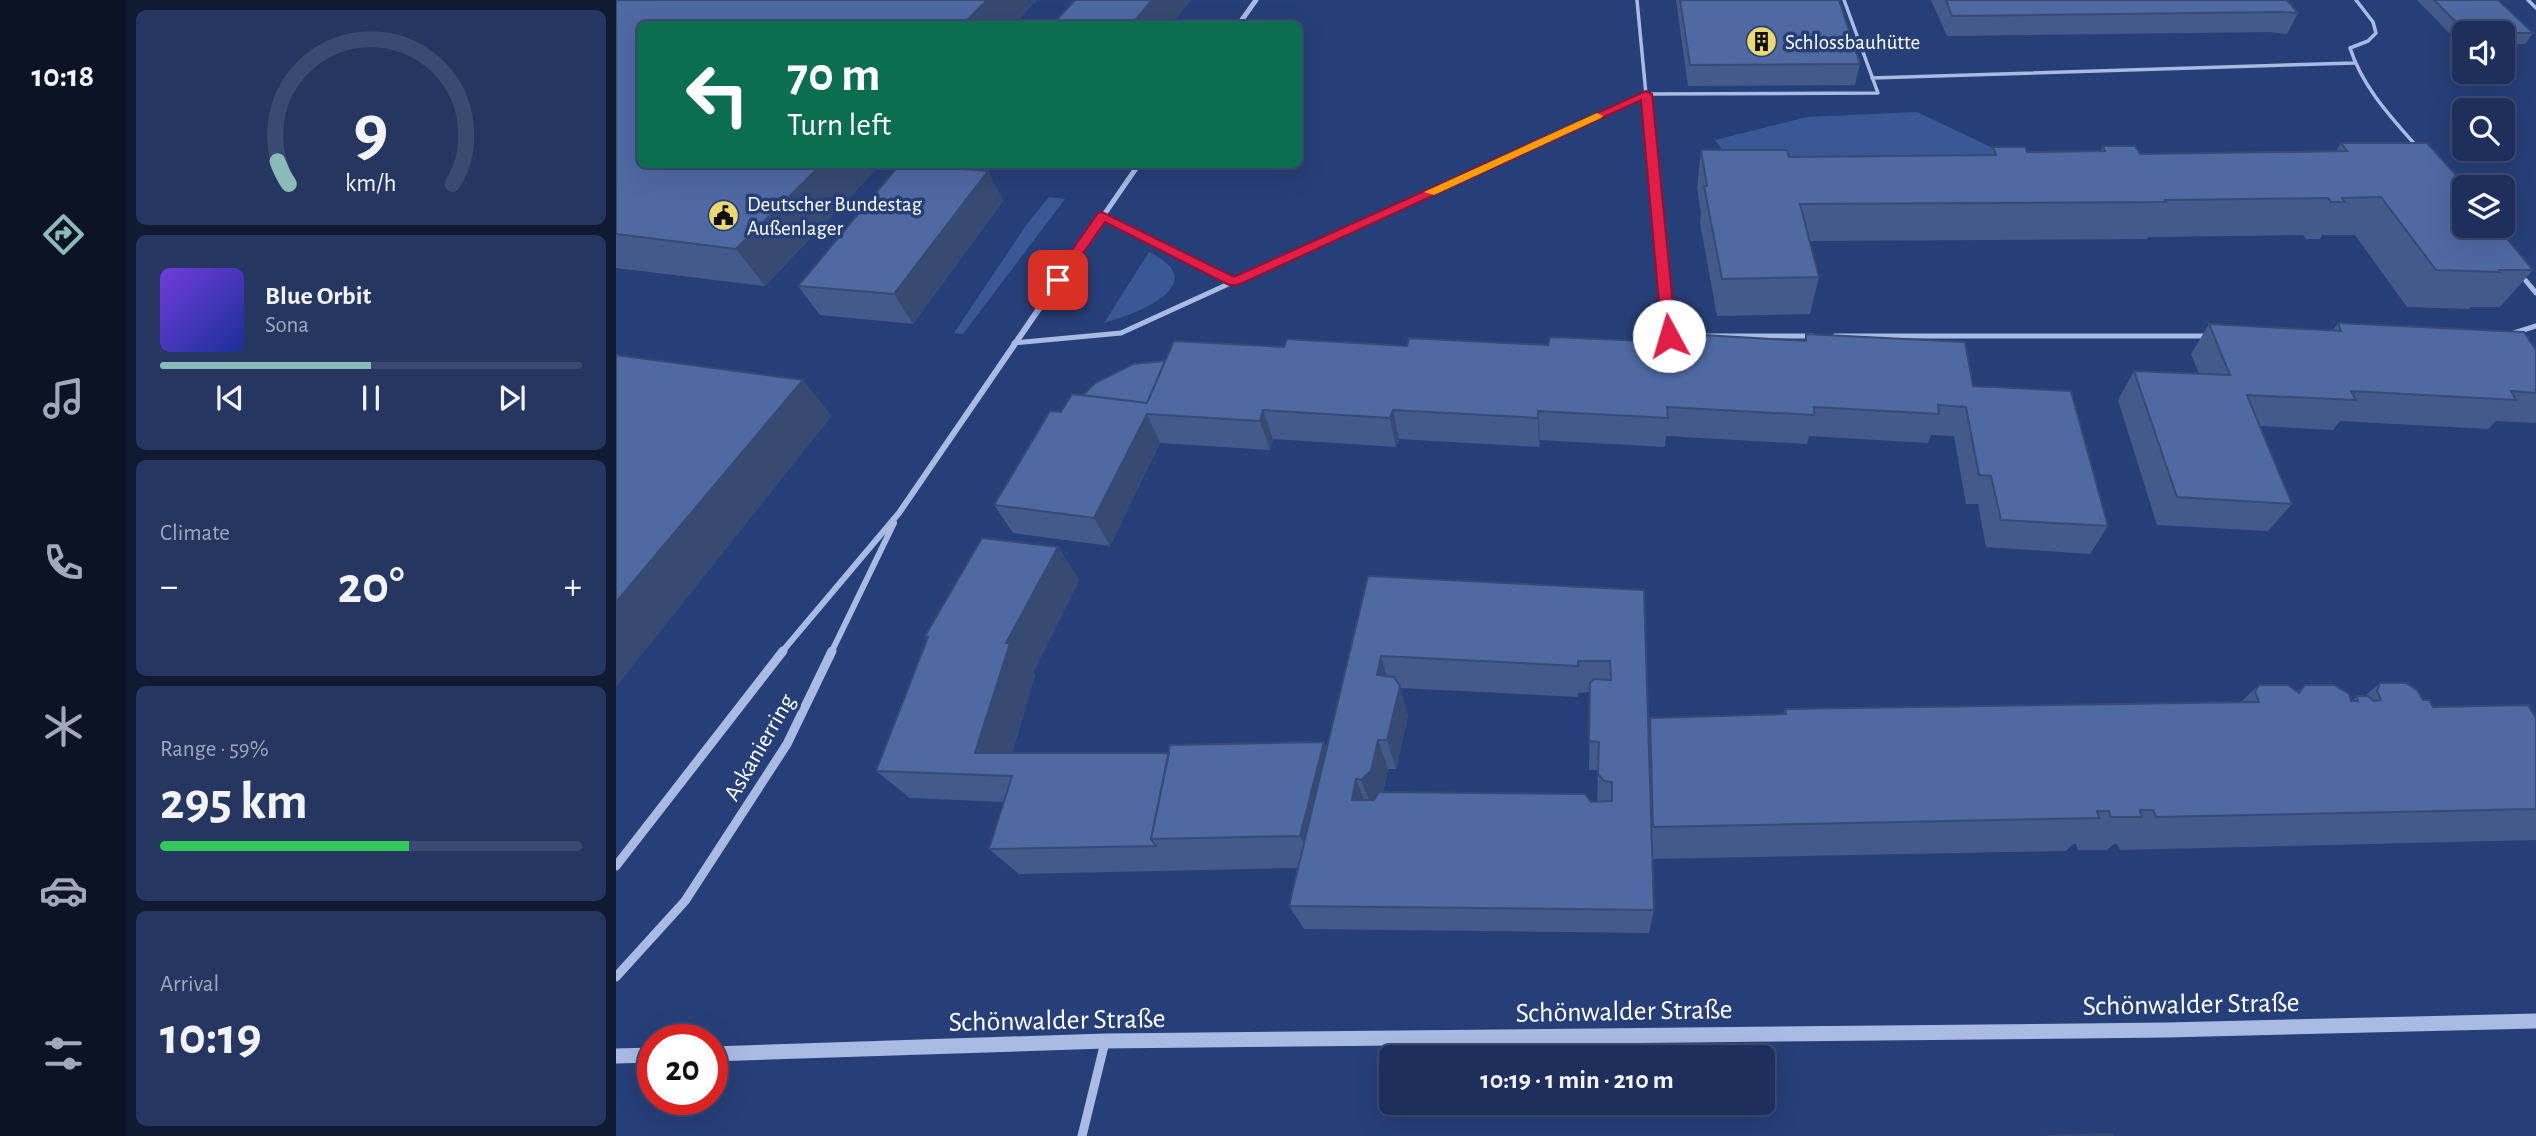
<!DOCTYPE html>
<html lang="en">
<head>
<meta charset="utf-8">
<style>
  body { margin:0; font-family:"Alegreya Sans",sans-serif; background:#253760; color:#f1f3f6; height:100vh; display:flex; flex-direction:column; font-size:26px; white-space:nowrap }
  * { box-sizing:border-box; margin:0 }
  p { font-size:23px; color:#a0a9bb }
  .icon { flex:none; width:38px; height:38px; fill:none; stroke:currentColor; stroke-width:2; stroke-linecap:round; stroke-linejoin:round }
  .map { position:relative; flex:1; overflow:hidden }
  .drawer { display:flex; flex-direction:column; gap:10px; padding:10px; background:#101a32; width:490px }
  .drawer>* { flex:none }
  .banner { position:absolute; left:21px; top:21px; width:665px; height:147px; border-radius:10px; box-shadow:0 7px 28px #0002,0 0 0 2px #3b4a70; background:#0b6e4f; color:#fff; overflow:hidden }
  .fabs { position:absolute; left:1836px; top:21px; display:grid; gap:14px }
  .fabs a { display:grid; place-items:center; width:63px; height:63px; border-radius:10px; background:#1d2f5a; box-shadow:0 7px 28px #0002,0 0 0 2px #3b4a70; font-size:35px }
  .speed { position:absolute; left:21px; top:1024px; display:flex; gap:14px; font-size:35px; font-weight:700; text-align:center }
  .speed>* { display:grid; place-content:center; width:91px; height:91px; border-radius:50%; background:#1d2f5a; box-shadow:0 7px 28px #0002,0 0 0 2px #3b4a70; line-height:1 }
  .speed .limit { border:10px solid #d22; background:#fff; color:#111 }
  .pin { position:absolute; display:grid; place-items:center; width:60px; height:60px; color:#fff; margin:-30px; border-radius:14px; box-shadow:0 4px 10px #0006 }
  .me { position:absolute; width:77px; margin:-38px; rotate:354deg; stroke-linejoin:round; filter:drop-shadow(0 0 5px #0008) }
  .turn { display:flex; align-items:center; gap:24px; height:147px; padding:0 35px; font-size:32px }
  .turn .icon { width:91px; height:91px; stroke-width:2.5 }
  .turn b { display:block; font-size:49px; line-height:60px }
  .big { font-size:52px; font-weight:700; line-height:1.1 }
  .drawer .widget { flex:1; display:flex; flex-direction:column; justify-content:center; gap:10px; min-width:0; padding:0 24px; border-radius:10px; background:#253760 }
  .drawer .dial { align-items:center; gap:0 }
  .dial svg { height:182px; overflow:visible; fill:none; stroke:#3b4a70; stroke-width:7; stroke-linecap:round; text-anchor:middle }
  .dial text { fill:#f1f3f6; stroke:none }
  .song { display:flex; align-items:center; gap:21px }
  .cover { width:84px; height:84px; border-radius:10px; background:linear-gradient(135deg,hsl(260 70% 55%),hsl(230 70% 35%)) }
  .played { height:7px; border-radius:4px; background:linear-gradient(90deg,#8bbbb9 50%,#3b4a70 50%) }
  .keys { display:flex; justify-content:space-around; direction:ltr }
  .heat { display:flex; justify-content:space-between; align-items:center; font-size:38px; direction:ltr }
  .charge { height:10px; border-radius:5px; background:linear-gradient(90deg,#34c759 59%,#3b4a70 0) }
  .trip { position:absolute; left:763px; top:1045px; width:396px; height:70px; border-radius:10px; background:#1d2f5a; box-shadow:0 7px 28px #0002,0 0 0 2px #3b4a70; font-weight:700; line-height:70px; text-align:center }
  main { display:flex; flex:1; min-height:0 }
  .tabs { display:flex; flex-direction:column; width:126px; justify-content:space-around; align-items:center; background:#0c1324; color:#a0a9bb }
  .tabs .icon { width:49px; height:49px }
  .tabs .selected { color:#8bbbb9 }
  .tabs b { font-size:32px; color:#f1f3f6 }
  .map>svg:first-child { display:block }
  .green { fill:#3a5796 }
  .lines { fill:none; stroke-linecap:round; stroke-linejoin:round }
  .service-far1 { stroke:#a9bbe3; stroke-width:3.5 }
  .service { stroke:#a9bbe3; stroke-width:5 }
  .minor-far2 { stroke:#a9bbe3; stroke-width:5 }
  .minor-far1 { stroke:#a9bbe3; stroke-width:6 }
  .minor { stroke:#a9bbe3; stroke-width:9 }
  .tertiary { stroke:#a9bbe3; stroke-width:15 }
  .wall { fill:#445a8b; fill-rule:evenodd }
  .shaded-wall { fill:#374a71 }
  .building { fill:#4f69a2; stroke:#374a71; stroke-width:2; fill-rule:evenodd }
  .route { fill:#e11d48; stroke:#92132f; stroke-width:2 }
  .slow { fill:#f59e0b }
  .labels { text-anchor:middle; stroke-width:7; stroke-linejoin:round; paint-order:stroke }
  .far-poi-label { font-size:21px; fill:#fff; stroke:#273f78; text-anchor:start }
  .street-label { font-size:24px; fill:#fff; stroke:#273f78 }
  .near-street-label { font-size:28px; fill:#fff; stroke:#273f78 }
</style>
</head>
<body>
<main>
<nav class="tabs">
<b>10:18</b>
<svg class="icon selected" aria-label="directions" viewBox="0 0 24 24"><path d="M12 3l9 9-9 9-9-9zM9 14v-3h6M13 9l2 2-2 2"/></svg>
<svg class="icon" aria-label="music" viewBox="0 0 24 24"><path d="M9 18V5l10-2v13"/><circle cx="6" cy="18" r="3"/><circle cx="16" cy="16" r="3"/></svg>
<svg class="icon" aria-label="phone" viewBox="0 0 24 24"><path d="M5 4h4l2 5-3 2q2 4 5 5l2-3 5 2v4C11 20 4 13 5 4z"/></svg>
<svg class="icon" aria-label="climate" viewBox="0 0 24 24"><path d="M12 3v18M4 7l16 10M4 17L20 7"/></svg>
<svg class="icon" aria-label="car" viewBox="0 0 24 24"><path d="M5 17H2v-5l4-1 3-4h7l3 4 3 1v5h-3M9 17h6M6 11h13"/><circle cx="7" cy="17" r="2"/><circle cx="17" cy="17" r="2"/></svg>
<svg class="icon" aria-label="filters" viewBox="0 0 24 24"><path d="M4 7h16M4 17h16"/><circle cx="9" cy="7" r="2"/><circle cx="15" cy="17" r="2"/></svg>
</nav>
<section class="drawer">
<div class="widget dial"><svg viewBox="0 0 100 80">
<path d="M14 69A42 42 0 1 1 86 69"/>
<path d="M14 69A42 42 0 0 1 9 59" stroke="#8bbbb9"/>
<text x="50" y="56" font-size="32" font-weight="700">9</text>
<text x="50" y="72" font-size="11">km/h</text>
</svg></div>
<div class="widget">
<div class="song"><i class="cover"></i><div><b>Blue Orbit</b><p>Sona</p></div></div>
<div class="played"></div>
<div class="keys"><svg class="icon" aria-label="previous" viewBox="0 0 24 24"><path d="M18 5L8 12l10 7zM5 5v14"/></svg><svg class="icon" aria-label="pause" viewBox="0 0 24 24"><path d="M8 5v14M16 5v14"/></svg><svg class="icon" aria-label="next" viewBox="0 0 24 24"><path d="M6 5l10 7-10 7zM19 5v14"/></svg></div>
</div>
<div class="widget"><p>Climate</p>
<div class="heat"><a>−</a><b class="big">20°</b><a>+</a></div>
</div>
<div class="widget"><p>Range · 59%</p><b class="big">295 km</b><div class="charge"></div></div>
<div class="widget"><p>Arrival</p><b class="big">10:19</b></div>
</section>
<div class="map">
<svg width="1920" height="1136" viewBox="0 0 1920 1136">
  <rect width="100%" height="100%" fill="#273f78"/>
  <!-- green -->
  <path class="green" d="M 1301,112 L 1396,157 L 1128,180 L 1099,140 L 1191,117 Z
    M 433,197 L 449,199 L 347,334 L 338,333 L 411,224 Z
    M 533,252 C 599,284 521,314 488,323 Z"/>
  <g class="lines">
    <!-- service-far1 -->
    <path class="service-far1" d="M 1021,0 L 1048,283
      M 1740,0 L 1757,22 L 1760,33 L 1752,41 L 1734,48 C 1747,88 1775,117 1802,148
      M 1912,0 L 1920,8
      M 1256,78 L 1738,63
      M 486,216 L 617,282
      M 1904,274 L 1912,283
      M 615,283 L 1030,94 L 1262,93 L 1228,0"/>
    <!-- service -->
    <path class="service" d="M 1048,281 L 1053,336 L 1059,336
      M 1910,281 L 1920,293
      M 1898,333 L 1920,326
      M 1086,336 L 1196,336
      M 1219,336 L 1591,336
      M 398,343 L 505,333 L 619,281"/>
    <!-- minor-far2 -->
    <path class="minor-far2" d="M 623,24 L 640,0
      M 441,283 L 523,164"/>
    <!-- minor-far1 -->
    <path class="minor-far1" d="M 165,653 L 283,513 L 442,281
      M 215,653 L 278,523"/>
    <!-- minor -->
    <path class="minor" d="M 0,866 L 167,651
      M 0,977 L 69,901 L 171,744 L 216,651
      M 466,1136 L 489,1042"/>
    <!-- tertiary -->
    <path class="tertiary" d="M 96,1054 L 489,1041 L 1551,1030 L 1920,1021
      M 0,1056 L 37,1055"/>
  </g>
  <!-- wall -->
  <path class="wall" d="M 0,0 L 421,0 L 149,286 L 0,268 Z
    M 1060,0 L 1223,0 L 1244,64 L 1239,85 L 1072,86 Z
    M 1315,0 L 1671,0 L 1682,13 L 1671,34 L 1653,32 L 1331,36 Z
    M 1801,0 L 1882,0 L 1917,33 L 1909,44 L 1886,44 L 1886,33 L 1848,33 L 1848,44 L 1844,44 Z
    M 1725,143 L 1887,229 L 1885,231 L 1917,270 L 1884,307 L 1855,307 L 1853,309 L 1791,307 L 1739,235 L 1706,235 L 1704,239 L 1690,239 L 1687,235 L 1532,237 L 1531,239 L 1193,241 L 1203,277 L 1194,314 L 1101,316 L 1084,223 L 1085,213 L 1081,188 L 1085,150 L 1173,157 L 1374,155 L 1377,147 L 1411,152 L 1485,151 L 1487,146 L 1524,154 L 1720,151 Z
    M 372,171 L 387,201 L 297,324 L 204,315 L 182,286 Z
    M 1722,323 L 1920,350 L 1920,422 L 1919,423 L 1880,421 L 1872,429 L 1724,421 L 1717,430 L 1644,426 L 1676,504 L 1652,531 L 1541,525 L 1502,400 L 1518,371 L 1583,374 L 1575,354 L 1593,324 L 1717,330 Z
    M 1190,334 L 1357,386 L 1492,526 L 1474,554 L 1370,547 L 1362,504 L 1350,504 L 1338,436 L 1315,435 L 1312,443 L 1193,436 L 1191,444 L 1050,436 L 1049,447 L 924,440 L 923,447 L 783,439 L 780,447 L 657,439 L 654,450 L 544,443 L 494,546 L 397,533 L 378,505 L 445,412 L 467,395 L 549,361 L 668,347 L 932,345 L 1188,341 Z
    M 442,547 L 463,580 L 417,672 L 419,675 L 396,753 L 553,753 L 711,749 L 752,576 L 1028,590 L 1032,729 L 1034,718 L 1167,715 L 1169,709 L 1625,702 L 1643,685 L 1681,692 L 1689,685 L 1736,701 L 1741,696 L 1749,696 L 1764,683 L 1807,700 L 1817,707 L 1920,718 L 1920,840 L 1504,850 L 1501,844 L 1498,844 L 1491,850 L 1462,850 L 1460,844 L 1457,844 L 1450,851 L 1036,859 L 1038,910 L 1033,933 L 688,929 L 673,906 L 682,868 L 403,874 L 373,849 L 388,802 L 294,798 L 260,771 L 311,639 L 309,636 ZM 784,688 L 962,697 L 962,693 L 974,692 L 973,770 L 982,770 L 981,802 L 767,792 L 772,769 L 780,769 L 792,716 Z"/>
  <!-- shaded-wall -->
  <path class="shaded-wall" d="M 371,0 L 421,0 L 398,24 L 347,24 Z
    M 536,0 L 575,0 L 556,24 L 516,24 Z
    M 206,164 L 265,164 L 149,286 L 120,249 Z
    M 372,171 L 387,201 L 297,324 L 278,294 Z
    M 187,380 L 216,416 L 0,687 L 0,602 Z
    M 647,410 L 657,439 L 654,450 L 644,421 Z
    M 777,410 L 783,439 L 780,447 L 774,418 Z
    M 922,411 L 924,440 L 923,447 L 922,418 Z
    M 531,414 L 544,443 L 494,546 L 478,518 Z
    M 442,547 L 463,580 L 417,672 L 419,675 L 389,775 L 359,753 L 390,643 Z
    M 765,656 L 774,688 L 761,675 Z
    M 784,686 L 792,716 L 780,769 L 771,740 Z
    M 762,740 L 772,769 L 765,799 L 756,807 L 745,780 Z
    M 708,742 L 723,778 L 702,868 L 684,836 Z
    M 740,779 L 751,807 L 736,800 Z"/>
  <!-- building -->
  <path class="building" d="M 0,0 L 371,0 L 347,24 L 24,24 L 24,164 L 206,164 L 120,249 L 0,234 Z
    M 459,0 L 536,0 L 516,24 L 437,24 Z
    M 1064,0 L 1223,0 L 1244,64 L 1074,65 Z
    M 1330,0 L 1671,0 L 1682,13 L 1664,12 L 1336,16 Z
    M 1818,0 L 1882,0 L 1917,33 L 1851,33 Z
    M 1725,143 L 1811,143 L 1851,187 L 1848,187 L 1848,226 L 1885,226 L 1887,229 L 1883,229 L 1917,270 L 1883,270 L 1884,272 L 1820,270 L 1765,197 L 1726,198 L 1729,202 L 1715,202 L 1712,198 L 1549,200 L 1550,202 L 1184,204 L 1203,277 L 1106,279 L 1088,186 L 1091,186 L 1085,150 L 1171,150 L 1173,157 L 1380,155 L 1377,147 L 1409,147 L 1411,152 L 1489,151 L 1487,146 L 1519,146 L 1524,154 L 1731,151 Z
    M 284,164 L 372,171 L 278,294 L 182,286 Z
    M 1722,323 L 1908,332 L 1920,350 L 1920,393 L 1895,391 L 1900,400 L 1735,391 L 1740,400 L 1631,395 L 1676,504 L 1561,497 L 1518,371 L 1614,375 L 1593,324 L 1725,331 Z
    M 1054,333 L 1190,341 L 1190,334 L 1349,342 L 1357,386 L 1455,391 L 1492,526 L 1385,520 L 1375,476 L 1363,475 L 1350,407 L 1322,405 L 1323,414 L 1198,407 L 1198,415 L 1051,407 L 1052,418 L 922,411 L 922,418 L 777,410 L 774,418 L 647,410 L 644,421 L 531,414 L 478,518 L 378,505 L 434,411 L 445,412 L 456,394 L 531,403 L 558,341 L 668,347 L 671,339 L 791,346 L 793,338 L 932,345 L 934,337 L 1053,342 Z
    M 0,355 L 187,380 L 0,602 Z
    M 549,361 L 531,403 L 467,395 L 479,383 L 517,364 Z
    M 366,538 L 442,547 L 390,643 L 394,643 L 359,753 L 553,753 L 535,839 L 540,846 L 373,849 L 396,776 L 260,771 L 312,637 L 309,636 Z
    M 752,576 L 1028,590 L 1038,910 L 673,906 ZM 765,656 L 962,666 L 962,661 L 994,661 L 995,680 L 978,679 L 974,683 L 973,741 L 983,742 L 982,774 L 988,781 L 996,782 L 996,801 L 975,802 L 969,794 L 763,792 L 758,800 L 736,800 L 740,779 L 745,780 L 755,771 L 762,740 L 771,740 L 784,686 L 778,677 L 761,675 Z
    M 1764,683 L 1790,683 L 1801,690 L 1807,700 L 1813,700 L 1817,707 L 1912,705 L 1920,718 L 1920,809 L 1540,817 L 1537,810 L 1524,810 L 1526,817 L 1495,817 L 1493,811 L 1481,811 L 1483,818 L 1037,827 L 1034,718 L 1170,714 L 1169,709 L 1640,702 L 1643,702 L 1639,692 L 1643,685 L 1672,685 L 1683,693 L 1689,685 L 1718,685 L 1733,694 L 1735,701 L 1742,701 L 1741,696 L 1752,696 L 1758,701 L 1765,700 L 1761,691 Z
    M 708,742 L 684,836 L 535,839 L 554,745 Z
    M 1496,1134 L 1497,1136 L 1431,1136 Z"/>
  <!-- route -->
  <path class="route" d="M 1030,91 L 1036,94 L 1060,336 L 1058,339 L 1048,339 L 1046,336 L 1025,100 L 622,285 L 613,285 L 489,222 L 446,283 L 442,284 L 435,280 L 482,213 L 486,212 L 618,277 Z"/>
  <!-- slow -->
  <path class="slow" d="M 981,113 L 987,116 L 985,118 L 818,195 L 808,192 Z"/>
  <!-- icons -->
  <defs>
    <symbol id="building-disc" viewBox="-11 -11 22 22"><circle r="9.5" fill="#ebd86f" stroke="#273f78"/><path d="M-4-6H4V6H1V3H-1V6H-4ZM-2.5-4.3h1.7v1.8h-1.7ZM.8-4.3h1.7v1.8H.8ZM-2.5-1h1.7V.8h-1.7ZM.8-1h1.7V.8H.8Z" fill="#111"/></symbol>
    <symbol id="civic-disc" viewBox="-11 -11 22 22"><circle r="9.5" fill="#ebd86f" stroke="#273f78"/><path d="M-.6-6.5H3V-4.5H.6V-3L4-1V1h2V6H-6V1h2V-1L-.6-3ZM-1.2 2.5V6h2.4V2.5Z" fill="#111"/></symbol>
  </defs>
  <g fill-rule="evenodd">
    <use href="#building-disc" x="1128" y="24" width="35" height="35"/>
    <use href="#civic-disc" x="90" y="198" width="35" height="35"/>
  </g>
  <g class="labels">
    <!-- far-poi labels -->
    <g class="far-poi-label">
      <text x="1169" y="49">Schlossbauhütte</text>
      <text x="131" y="211">Deutscher Bundestag<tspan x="131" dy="24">Außenlager</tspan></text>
    </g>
    <!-- street labels -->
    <g class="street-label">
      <text transform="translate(143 747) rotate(-60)" y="8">Askanierring</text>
    </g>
    <!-- near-street labels -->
    <g class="near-street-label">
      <text transform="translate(1575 1003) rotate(-1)" y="10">Schönwalder Straße</text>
      <text transform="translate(1008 1010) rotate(-1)" y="10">Schönwalder Straße</text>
      <text transform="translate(441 1019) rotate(-1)" y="10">Schönwalder Straße</text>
    </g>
  </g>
</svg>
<div class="fabs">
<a><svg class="icon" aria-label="sound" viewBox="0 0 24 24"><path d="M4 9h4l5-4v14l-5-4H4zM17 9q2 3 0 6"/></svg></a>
<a><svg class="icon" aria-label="search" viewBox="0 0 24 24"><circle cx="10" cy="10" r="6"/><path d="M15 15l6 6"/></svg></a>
<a><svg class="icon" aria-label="layers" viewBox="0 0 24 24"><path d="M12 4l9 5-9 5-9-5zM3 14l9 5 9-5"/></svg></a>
</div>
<div class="speed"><div class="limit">20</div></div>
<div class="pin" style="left:442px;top:280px;background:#d93025"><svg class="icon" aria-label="arrive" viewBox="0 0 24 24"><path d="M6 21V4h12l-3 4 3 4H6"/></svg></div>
<svg class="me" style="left:1053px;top:336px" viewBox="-20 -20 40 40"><circle r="19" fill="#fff"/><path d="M0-13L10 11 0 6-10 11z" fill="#e11d48"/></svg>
<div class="trip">10:19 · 1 min · 210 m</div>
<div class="banner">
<div class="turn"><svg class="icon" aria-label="left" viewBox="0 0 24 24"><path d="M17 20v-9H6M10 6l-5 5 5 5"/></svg><div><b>70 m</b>Turn left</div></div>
</div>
</div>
</main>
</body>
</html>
